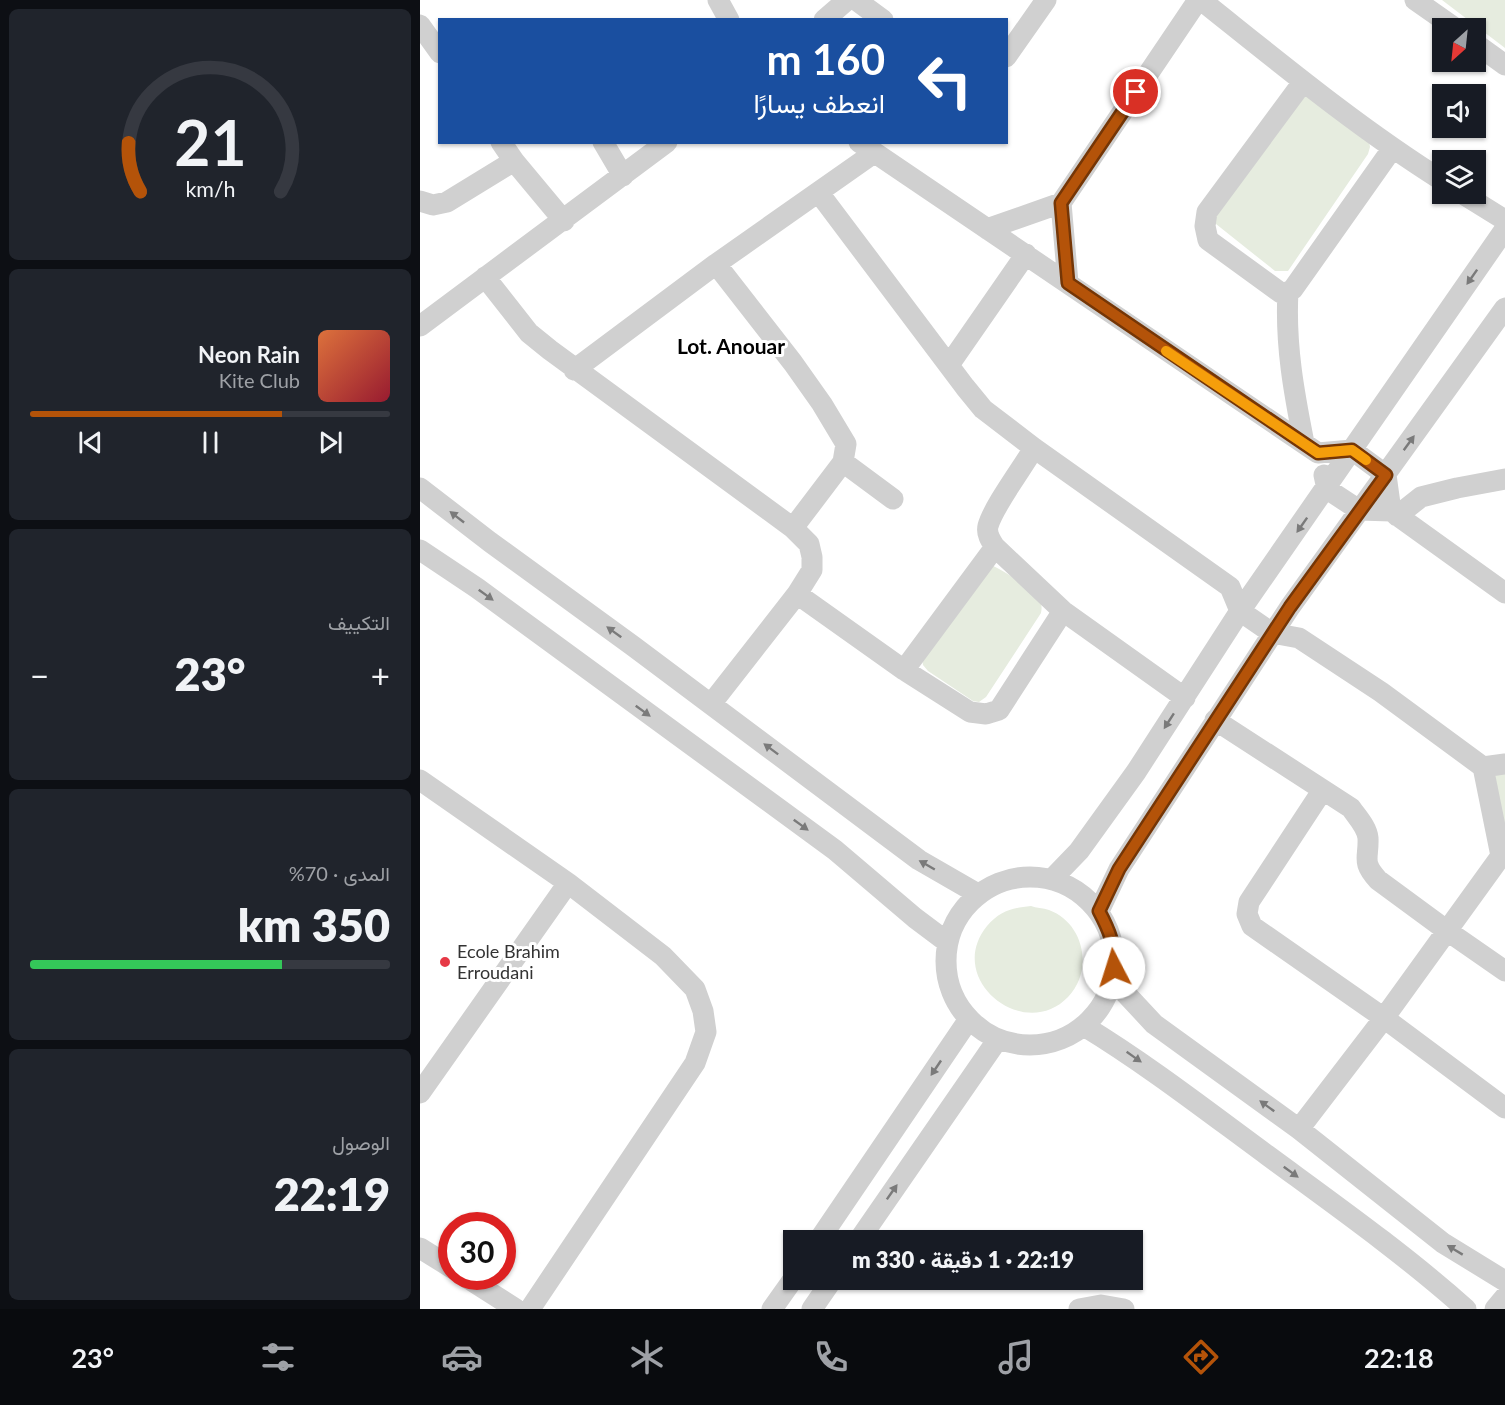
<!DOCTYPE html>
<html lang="ar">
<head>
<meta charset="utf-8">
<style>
  body { margin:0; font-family:Lato,Vazirmatn,sans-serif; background:#20242c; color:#f1f3f6; direction:rtl; height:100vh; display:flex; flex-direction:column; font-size:22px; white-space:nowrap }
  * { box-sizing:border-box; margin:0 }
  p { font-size:20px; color:#9ea1a6 }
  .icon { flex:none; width:33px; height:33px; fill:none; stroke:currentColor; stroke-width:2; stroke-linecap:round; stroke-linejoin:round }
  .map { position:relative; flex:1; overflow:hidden; direction:ltr }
  .drawer { display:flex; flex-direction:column; gap:9px; padding:9px; background:#0d0f14; width:420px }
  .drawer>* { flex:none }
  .banner { position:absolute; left:18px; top:18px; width:570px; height:126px; border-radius:0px; box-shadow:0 2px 4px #0004; direction:rtl; background:#1a4fa0; color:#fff; overflow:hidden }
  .needle { width:39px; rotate:207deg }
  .tools { position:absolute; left:1012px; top:18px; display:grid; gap:12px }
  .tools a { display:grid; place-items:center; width:54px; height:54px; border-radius:0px; background:#171b24; box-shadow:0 2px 4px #0004; font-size:30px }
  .speed { position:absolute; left:18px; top:1212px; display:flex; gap:12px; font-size:30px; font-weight:700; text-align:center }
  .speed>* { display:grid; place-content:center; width:78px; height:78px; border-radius:50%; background:#171b24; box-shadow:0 2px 4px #0004; line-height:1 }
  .speed .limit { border:9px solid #d22; background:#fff; color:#111 }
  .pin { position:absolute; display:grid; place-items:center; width:51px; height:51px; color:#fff; margin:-26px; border:3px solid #fff; border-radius:50%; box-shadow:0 2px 6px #0007 }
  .me { position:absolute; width:66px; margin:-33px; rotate:355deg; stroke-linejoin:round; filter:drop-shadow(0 0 4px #0008) }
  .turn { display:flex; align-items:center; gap:21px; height:126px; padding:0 24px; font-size:27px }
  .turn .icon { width:78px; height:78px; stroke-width:2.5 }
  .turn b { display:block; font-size:42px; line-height:51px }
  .big { font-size:45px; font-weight:800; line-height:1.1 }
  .drawer .card { flex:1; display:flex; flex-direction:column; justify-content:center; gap:9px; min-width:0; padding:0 21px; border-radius:9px; background:#20242c }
  .drawer .dial { align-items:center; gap:0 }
  .dial svg { height:156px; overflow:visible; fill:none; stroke:#363941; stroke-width:7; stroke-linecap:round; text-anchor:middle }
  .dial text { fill:#f1f3f6; stroke:none }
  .song { display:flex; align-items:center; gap:18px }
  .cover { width:72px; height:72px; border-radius:9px; background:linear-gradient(135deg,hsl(20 70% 55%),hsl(350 70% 35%)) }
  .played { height:6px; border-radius:3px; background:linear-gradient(90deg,#b45309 70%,#363941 70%) }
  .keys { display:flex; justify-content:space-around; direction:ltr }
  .heat { display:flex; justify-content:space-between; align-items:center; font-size:33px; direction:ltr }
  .charge { height:9px; border-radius:4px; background:linear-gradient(90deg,#34c759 70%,#363941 0) }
  .trip { position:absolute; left:363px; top:1230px; width:360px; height:60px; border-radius:0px; background:#171b24; box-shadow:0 2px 4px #0004; font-weight:800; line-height:60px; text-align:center; direction:rtl }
  .dock { display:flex; height:96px; justify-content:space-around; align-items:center; background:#090b0e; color:#9ea1a6 }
  .dock .icon { width:42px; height:42px }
  .dock .current { color:#b45309 }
  .dock b { font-size:27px; color:#f1f3f6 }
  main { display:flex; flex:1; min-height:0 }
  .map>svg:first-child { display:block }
  .green { fill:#e6ecdf }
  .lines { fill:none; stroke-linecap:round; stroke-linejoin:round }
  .minor { stroke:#d0d0d0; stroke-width:21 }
  .oneway { fill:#7a7a7a }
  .route-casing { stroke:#753606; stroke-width:15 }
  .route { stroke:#b45309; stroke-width:10 }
  .slow { stroke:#f59e0b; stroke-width:10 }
  .poi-dot { fill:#e63946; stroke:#fff; stroke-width:2 }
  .labels { text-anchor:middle; stroke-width:6; stroke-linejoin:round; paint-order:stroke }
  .poi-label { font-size:18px; fill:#333; stroke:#fff; text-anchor:start }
  .quarter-label { font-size:21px; font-weight:bold; fill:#000; stroke:#fff }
</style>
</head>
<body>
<main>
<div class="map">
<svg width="1085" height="1309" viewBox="0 0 1085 1309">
  <rect width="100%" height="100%" fill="#fff"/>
  <!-- green -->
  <path class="green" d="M 1022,0 L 1085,0 L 1085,48 Z
    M 884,97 L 889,97 L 949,141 L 950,147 L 948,154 L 868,271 L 855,271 L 796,224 L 796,216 Z
    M 570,565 C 581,568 613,590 619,599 C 622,604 622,608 621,613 L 566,697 L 559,702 L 553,701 L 508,671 L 503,665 L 502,659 Z
    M 1085,773 L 1085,835 L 1074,775 Z
    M 611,906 C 616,908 623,908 629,910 C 664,923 674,970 648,997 C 604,1043 524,979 567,926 C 580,911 592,908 611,906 Z"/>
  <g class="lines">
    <!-- minor -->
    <path class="minor" d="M 298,0 L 309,20
      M 436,0 L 463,20
      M 781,0 C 860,63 937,127 1023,181
      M 995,0 L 1035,28
      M 404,20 L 427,0
      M 0,25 L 20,53
      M 1056,44 L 1085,65
      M 586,57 L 626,0
      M 883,82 L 787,212 L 785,226 L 788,240 L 861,293 L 868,292 L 873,289 L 972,149
      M 81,142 L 94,161 L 144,221
      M 183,142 L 203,176
      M 439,142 L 898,453 L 932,450 L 966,475 L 971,511
      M 399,193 L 545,387 L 563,409 L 614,448 L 810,587 L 820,611 L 852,633 L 879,638 L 961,692 L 1063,767
      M 1043,194 L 1085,220
      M 0,201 L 13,205 L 27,202 L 94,161
      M 641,203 L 648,283
      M 567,229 L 641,203 L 778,0
      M 296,264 L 373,363 L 402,404 L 426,444 L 423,462 L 373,528
      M 65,277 L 109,333 L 130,350 L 373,528 L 389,544 L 392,557 L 392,570 L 377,594 L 291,704
      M 868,292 C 865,344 874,393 884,443
      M 0,326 L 247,142
      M 529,365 L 606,254
      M 154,370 L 296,264 L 454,153
      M 614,448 C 603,467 573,507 568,526 C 566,534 571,541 575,547 L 643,611 L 765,698
      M 423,462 L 473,499
      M 904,475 L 907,489 L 939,510 L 971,511 L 1085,593
      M 0,488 L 70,542 L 213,646 L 499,860 L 558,894
      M 977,516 L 1001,497 L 1037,488 L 1085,479
      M 0,550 L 57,588 L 415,850 L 495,918 L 527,942
      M 377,594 L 484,670 L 550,712 L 566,714 L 579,710 L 643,611
      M 484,670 L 575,547
      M 795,720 L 931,808 C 937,817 947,827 948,838 C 949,859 941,861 958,880 L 1026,930 L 1085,971
      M 0,780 L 148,883 L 243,956 L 275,989 L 283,1011 L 286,1032 L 275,1063 L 110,1309
      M 902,791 L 829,902 L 827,914 L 832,926 L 964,1018 L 1085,1108
      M 1081,856 L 1063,767 L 1085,764
      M526 961a84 84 0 1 1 168 0a84 84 0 1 1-168 0Z
      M 632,879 L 659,851 L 716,772 L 820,611 L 1085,229
      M 679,911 L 699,869 L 870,607 L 1085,308
      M 693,980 L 734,1024 L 879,1129 L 1023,1243 L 1085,1281
      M 664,1026 C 728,1065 787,1111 847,1155 C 915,1205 983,1253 1046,1309
      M 0,1093 L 148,883
      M 879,1129 L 964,1018 L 1081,856 L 1085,856
      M 399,1240 L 549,1019
      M 439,1240 L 578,1039
      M 0,1248 L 32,1268
      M 44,1276 L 96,1309
      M 352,1309 L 374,1278
      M 392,1309 L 412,1280
      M 659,1309 L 681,1305 L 704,1309
      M 1075,1309 L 1085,1297"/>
  </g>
  <!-- one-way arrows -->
  <defs><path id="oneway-solid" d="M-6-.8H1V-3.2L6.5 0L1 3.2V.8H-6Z" transform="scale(1.5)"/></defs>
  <g class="oneway">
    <use href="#oneway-solid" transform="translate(1052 277) rotate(125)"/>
    <use href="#oneway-solid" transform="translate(989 443) rotate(-54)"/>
    <use href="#oneway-solid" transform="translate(37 517) rotate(-142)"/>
    <use href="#oneway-solid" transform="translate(882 525) rotate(125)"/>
    <use href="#oneway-solid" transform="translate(66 595) rotate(36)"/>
    <use href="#oneway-solid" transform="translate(194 632) rotate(-144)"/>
    <use href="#oneway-solid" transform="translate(223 711) rotate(36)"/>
    <use href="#oneway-solid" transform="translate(749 721) rotate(123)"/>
    <use href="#oneway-solid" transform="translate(351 749) rotate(-143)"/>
    <use href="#oneway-solid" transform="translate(381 825) rotate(36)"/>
    <use href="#oneway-solid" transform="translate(507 865) rotate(-150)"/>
    <use href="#oneway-solid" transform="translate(714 1057) rotate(35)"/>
    <use href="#oneway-solid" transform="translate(516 1068) rotate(124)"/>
    <use href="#oneway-solid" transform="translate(847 1106) rotate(-144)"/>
    <use href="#oneway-solid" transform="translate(871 1172) rotate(36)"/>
    <use href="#oneway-solid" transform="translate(472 1192) rotate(-55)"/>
    <use href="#oneway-solid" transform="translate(1035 1250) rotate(-149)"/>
  </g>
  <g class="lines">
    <defs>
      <path id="route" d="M 694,968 C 696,946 689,930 679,911 L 699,869 L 870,607 L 966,475 L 932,450 L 898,453 L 648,283 L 641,203 L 716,92"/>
    </defs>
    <!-- route casing -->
    <use href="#route" class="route-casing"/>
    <!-- route -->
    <use href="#route" class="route"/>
    <!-- slow -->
    <path class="slow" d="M 746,351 L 898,453 L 932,450 L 946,460"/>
  </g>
  <!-- markers -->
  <circle class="poi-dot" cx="25" cy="962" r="6"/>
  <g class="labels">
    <!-- poi labels -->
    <g class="poi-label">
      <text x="37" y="958">Ecole Brahim<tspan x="37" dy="21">Erroudani</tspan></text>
    </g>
    <!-- quarter labels -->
    <g class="quarter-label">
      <text x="311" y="354">Lot. Anouar</text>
    </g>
  </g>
</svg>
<div class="tools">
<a><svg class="needle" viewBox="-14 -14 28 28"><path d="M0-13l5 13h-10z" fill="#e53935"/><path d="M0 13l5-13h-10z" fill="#9ea1a6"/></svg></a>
<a><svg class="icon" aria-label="sound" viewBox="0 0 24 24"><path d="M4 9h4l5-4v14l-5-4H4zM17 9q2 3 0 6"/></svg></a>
<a><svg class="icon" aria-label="layers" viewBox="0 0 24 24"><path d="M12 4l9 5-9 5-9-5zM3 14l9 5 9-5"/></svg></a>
</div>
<div class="speed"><div class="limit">30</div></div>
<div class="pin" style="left:716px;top:92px;background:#d93025"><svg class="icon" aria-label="arrive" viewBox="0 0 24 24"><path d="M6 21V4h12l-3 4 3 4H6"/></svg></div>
<svg class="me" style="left:694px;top:968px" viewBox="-20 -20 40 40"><circle r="19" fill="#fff"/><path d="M0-13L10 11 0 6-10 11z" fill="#b45309"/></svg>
<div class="trip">22:19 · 1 دقيقة · 330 m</div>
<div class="banner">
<div class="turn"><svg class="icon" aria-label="left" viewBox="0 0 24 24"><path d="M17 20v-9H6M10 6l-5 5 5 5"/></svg><div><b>160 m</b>انعطف يسارًا</div></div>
</div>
</div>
<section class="drawer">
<div class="card dial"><svg viewBox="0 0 100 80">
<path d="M14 69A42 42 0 1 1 86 69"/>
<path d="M14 69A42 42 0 0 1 8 44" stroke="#b45309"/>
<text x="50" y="56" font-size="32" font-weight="700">21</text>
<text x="50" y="72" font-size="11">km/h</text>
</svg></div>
<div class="card">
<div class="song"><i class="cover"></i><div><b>Neon Rain</b><p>Kite Club</p></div></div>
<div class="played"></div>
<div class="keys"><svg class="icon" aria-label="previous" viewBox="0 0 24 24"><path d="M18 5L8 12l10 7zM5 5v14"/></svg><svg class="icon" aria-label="pause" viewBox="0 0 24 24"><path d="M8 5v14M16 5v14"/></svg><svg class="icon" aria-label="next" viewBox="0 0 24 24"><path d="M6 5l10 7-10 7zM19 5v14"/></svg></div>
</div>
<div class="card"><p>التكييف</p>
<div class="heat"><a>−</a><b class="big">23°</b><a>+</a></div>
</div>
<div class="card"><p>المدى · 70%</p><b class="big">350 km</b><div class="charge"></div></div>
<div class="card"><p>الوصول</p><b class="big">22:19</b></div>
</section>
</main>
<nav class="dock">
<b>22:18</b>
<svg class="icon current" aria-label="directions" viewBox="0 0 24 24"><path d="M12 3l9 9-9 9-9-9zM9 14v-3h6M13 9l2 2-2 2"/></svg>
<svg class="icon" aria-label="music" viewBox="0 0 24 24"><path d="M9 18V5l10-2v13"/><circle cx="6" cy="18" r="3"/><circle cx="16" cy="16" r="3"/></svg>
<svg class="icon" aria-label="phone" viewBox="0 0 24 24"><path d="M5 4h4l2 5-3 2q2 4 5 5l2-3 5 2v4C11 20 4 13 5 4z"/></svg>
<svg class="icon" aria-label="climate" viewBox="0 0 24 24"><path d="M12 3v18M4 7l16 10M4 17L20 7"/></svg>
<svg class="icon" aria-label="car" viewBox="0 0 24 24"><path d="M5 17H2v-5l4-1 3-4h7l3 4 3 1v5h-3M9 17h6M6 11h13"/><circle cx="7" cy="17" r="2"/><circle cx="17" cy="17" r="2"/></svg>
<svg class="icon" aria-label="filters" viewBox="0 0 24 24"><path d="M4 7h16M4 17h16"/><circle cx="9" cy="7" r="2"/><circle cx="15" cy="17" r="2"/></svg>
<b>23°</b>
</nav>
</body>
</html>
